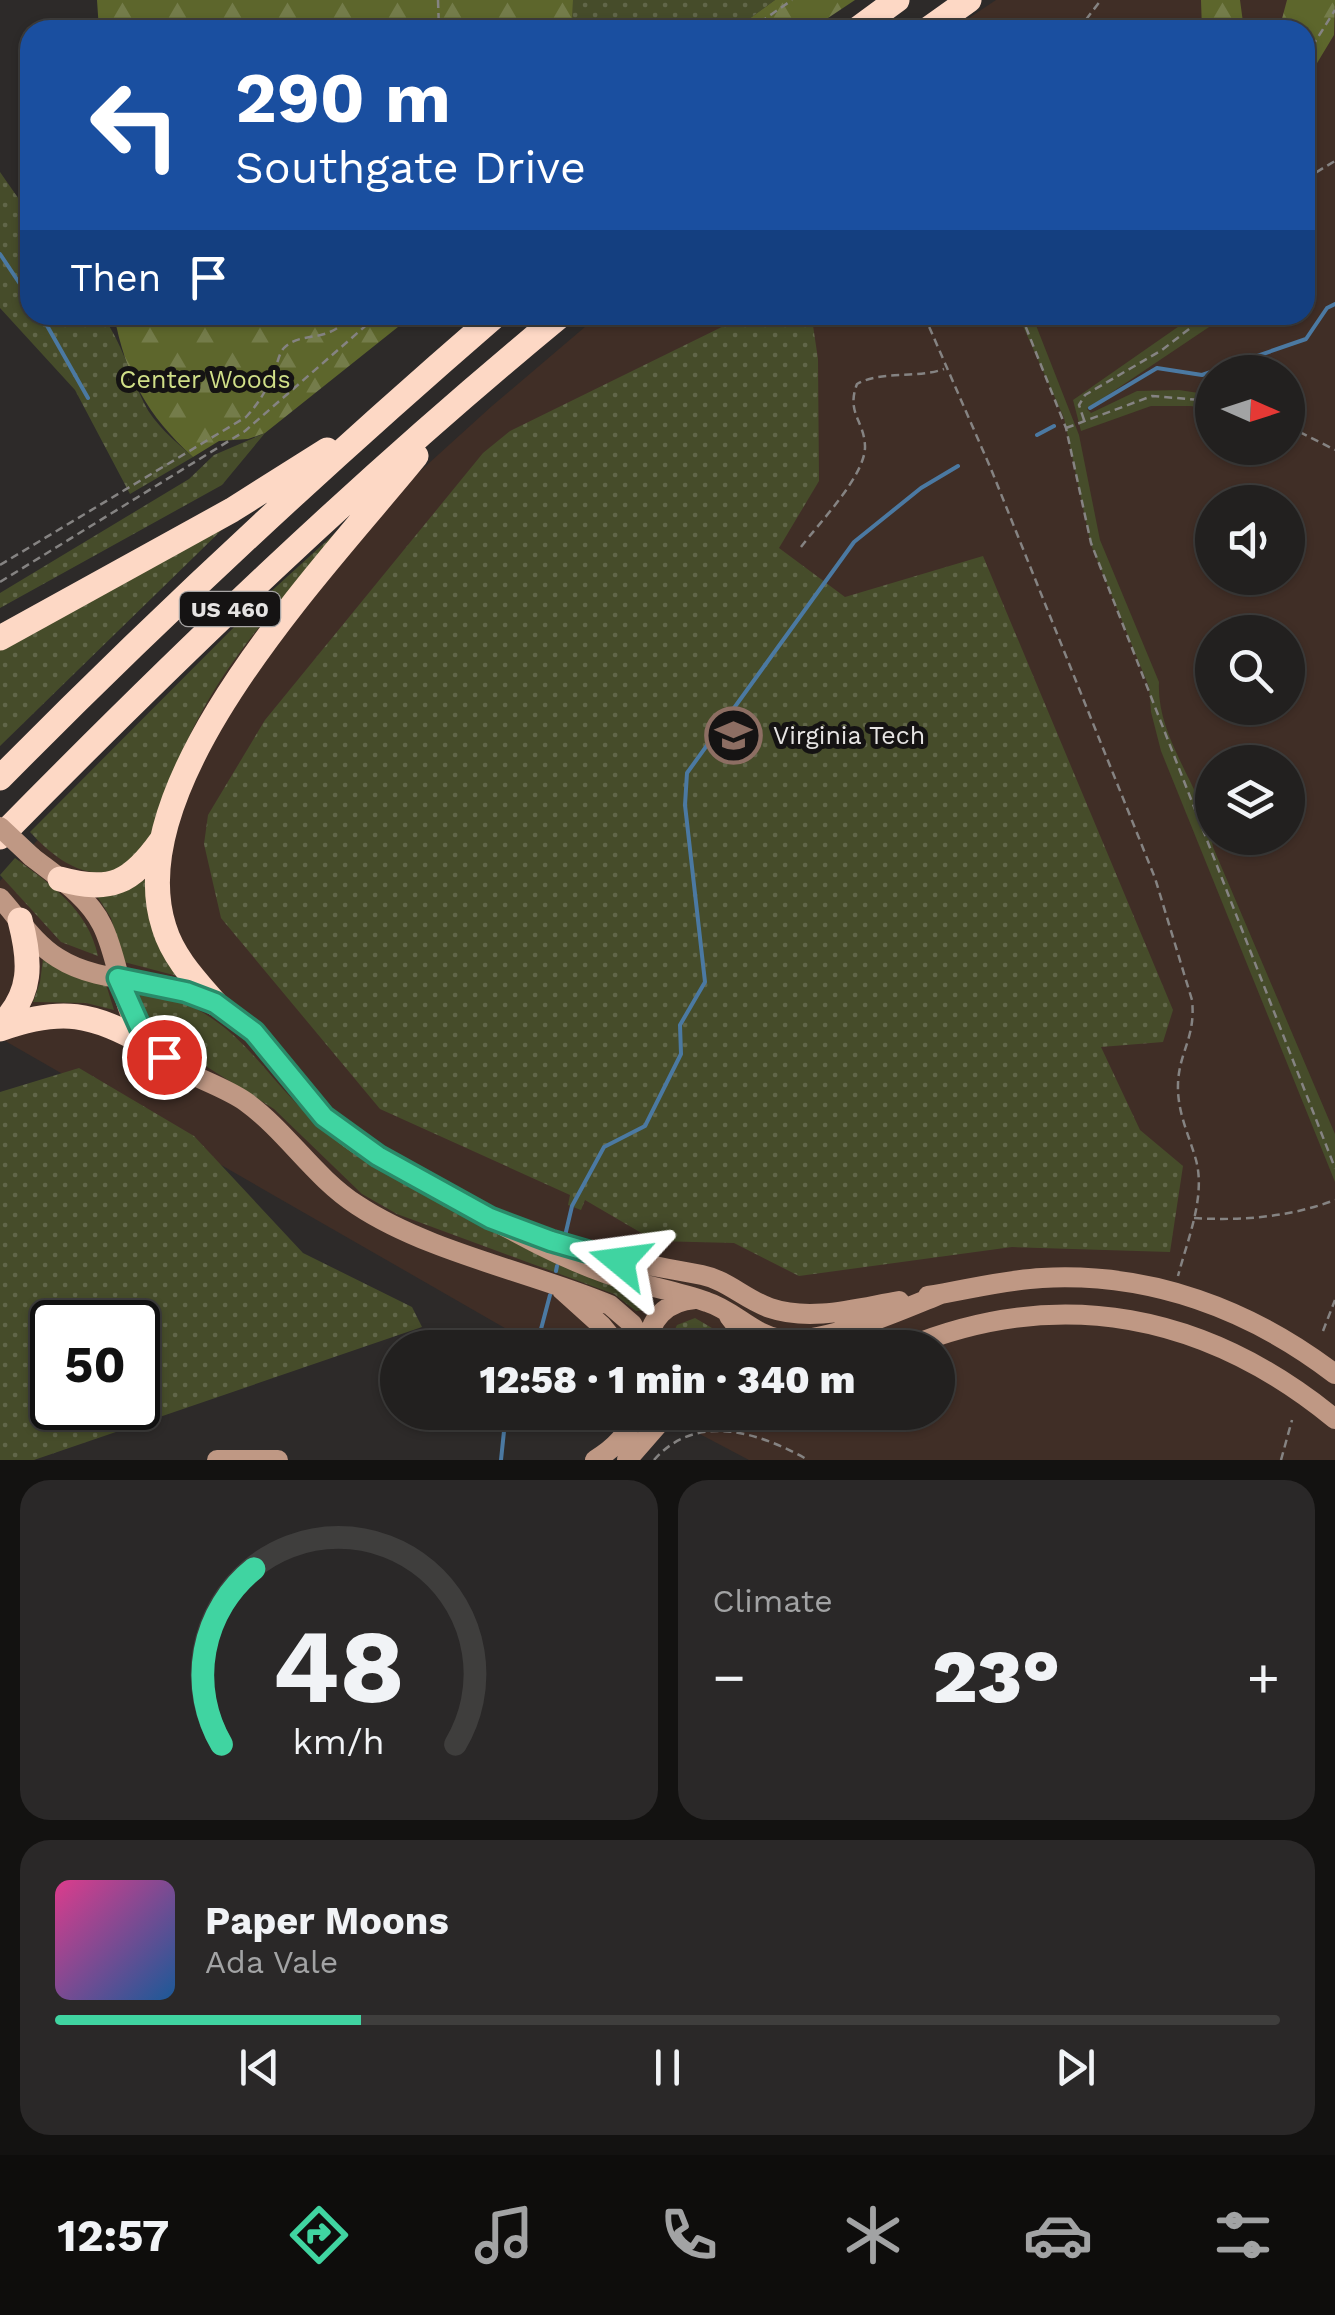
<!DOCTYPE html>
<html lang="en">
<head>
<meta charset="utf-8">
<style>
  body { margin:0; font-family:"Work Sans",sans-serif; background:#2a2828; color:#f1f3f6; height:100vh; display:flex; flex-direction:column; font-size:38px; white-space:nowrap }
  * { box-sizing:border-box; margin:0 }
  p { font-size:32px; color:#a2a3a4 }
  .icon { flex:none; width:55px; height:55px; fill:none; stroke:currentColor; stroke-width:2; stroke-linecap:round; stroke-linejoin:round }
  .map { position:relative; height:1460px; overflow:hidden }
  .panel { display:flex; flex-direction:column; gap:20px; padding:20px; background:#131211; flex:1 }
  .panel>* { flex:none }
  .hud { position:absolute; left:20px; top:20px; width:1295px; height:305px; border-radius:30px; box-shadow:0 2px 8px #0004,0 0 0 2px #3f3e3d; background:#1a4fa0; color:#fff; overflow:hidden }
  .needle { width:65px; rotate:93deg }
  .tools { position:absolute; left:1195px; top:355px; display:grid; gap:20px }
  .tools a { display:grid; place-items:center; width:110px; height:110px; border-radius:50%; background:#22201f; box-shadow:0 2px 8px #0004,0 0 0 2px #3f3e3d; font-size:50px }
  .speed { position:absolute; left:30px; top:1300px; display:flex; gap:20px; font-size:50px; font-weight:700; text-align:center }
  .speed>* { display:grid; place-content:center; width:130px; height:130px; border-radius:50%; background:#22201f; box-shadow:0 2px 8px #0004,0 0 0 2px #3f3e3d; line-height:1 }
  .speed .limit { border:5px solid #111; border-radius:15px; background:#fff; color:#111 }
  .pin { position:absolute; display:grid; place-items:center; width:85px; height:85px; color:#fff; margin:-42px; border:5px solid #fff; border-radius:50%; box-shadow:0 2px 10px #0007 }
  .me { position:absolute; width:110px; margin:-55px; rotate:286deg; stroke-linejoin:round; filter:drop-shadow(0 0 8px #0008) }
  .turn { display:flex; align-items:center; gap:35px; height:210px; padding:0 50px; font-size:45px }
  .turn .icon { width:130px; height:130px; stroke-width:2.5 }
  .turn b { display:block; font-size:70px; line-height:85px }
  .then { display:flex; align-items:center; height:95px; padding:0 50px; background:#0003; gap:20px; font-size:38px }
  .big { font-size:75px; font-weight:800; line-height:1.1 }
  .panel .card { flex:1; display:flex; flex-direction:column; justify-content:center; gap:15px; min-width:0; padding:0 35px; border-radius:30px; background:#2a2828 }
  .panel .dial { align-items:center; gap:0 }
  .dial svg { height:260px; overflow:visible; fill:none; stroke:#3f3e3d; stroke-width:7; stroke-linecap:round; text-anchor:middle }
  .dial text { fill:#f1f3f6; stroke:none }
  .song { display:flex; align-items:center; gap:30px }
  .cover { width:120px; height:120px; border-radius:15px; background:linear-gradient(135deg,hsl(330 70% 55%),hsl(210 70% 35%)) }
  .played { height:10px; border-radius:5px; background:linear-gradient(90deg,#40d4a1 25%,#3f3e3d 25%) }
  .keys { display:flex; justify-content:space-around; direction:ltr }
  .heat { display:flex; justify-content:space-between; align-items:center; font-size:55px; direction:ltr }
  .panel .tiles { flex:1; display:grid; gap:20px; grid-template-columns:1fr 1fr }
  .card:last-child { grid-column:span 2 }
  .trip { position:absolute; left:380px; top:1330px; width:575px; height:100px; border-radius:50px; background:#22201f; box-shadow:0 2px 8px #0004,0 0 0 2px #3f3e3d; font-weight:800; line-height:100px; text-align:center }
  .tab-bar { display:flex; height:160px; justify-content:space-around; align-items:center; background:#0e0d0c; color:#a2a3a4 }
  .tab-bar .icon { width:70px; height:70px }
  .tab-bar .on { color:#40d4a1 }
  .tab-bar b { font-size:45px; color:#f1f3f6 }
  .map>svg:first-child { display:block }
  .education { fill:#402e26; fill-rule:evenodd }
  .grass { fill:url(#grass-dots); fill-rule:evenodd }
  .forest { fill:url(#forest-firs) }
  .green { fill:#464c2a }
  .lines { fill:none; stroke-linecap:round; stroke-linejoin:round }
  .stream { stroke:#4b79a2; stroke-width:4 }
  .path { stroke:#858382; stroke-width:2.5; stroke-dasharray:8 5; stroke-linecap:butt }
  .secondary { stroke:#bf9884; stroke-width:20 }
  .highway { stroke:#fdd8c5; stroke-width:25 }
  .secondary-bridge { stroke:#bf9884; stroke-width:20 }
  .route-casing { stroke:#2a8a69; stroke-width:25 }
  .route { stroke:#40d4a1; stroke-width:18 }
  .labels { text-anchor:middle; stroke-width:10; stroke-linejoin:round; paint-order:stroke }
  .shield { fill:#151313; stroke:#a7a5a5; stroke-width:2.5 }
  .shield-label { font-size:22px; font-weight:bold; fill:#e6e4e3 }
  .park-label { font-size:25px; fill:#d0df88; stroke:#151313 }
  .poi-label { font-size:25px; fill:#e6e4e3; stroke:#151313; text-anchor:start }
</style>
</head>
<body>
<div class="map">
<svg width="1335" height="1460" viewBox="0 0 1335 1460">
  <defs>
    <pattern id="grass-dots" width="8" height="8" patternUnits="userSpaceOnUse" patternTransform="scale(2.5)"><rect width="8" height="8" fill="#464c2a"/><path d="M2 2h.1M6 6h.1" fill="none" stroke="#616649" stroke-width="1.8" stroke-linecap="round"/></pattern>
    <pattern id="forest-firs" width="22" height="20" patternUnits="userSpaceOnUse" patternTransform="scale(2.5)"><rect width="22" height="20" fill="#5d662c"/><path d="M5 1l3.5 6h-7zM16 11l3.5 6h-7z" fill="#747c4a"/></pattern>
  </defs>
  <rect width="100%" height="100%" fill="#2d2a29"/>
  <!-- education -->
  <path class="education" d="M 996,0 L 1335,0 L 1335,1460 L 749,1460 L 660,1413 L 938,1412 L 938,1348 L 538,1347 L 0,1038 L 0,881 L 161,706 L 492,406 L 599,315 L 1305,315 L 1305,30 L 951,30 ZM 1212,372 L 1288,372 L 1288,448 L 1212,448 ZM 1212,502 L 1288,502 L 1288,578 L 1212,578 ZM 1212,632 L 1288,632 L 1288,708 L 1212,708 ZM 1212,762 L 1288,762 L 1288,838 L 1212,838 Z"/>
  <!-- grass -->
  <path class="grass" d="M 573,0 L 775,0 L 734,30 L 572,30 Z
    M 0,172 L 30,215 L 30,315 L 102,315 C 122,343 129,372 144,403 C 154,424 175,441 193,457 L 130,494 L 75,390 L 0,308 Z
    M 753,315 L 793,315 L 812,319 L 818,359 L 819,481 L 779,548 L 845,597 L 983,556 L 1173,1010 L 1163,1042 L 1101,1047 L 1140,1130 L 1183,1166 L 1170,1252 L 1012,1247 L 799,1276 L 734,1243 L 655,1241 L 585,1200 L 581,1210 L 568,1205 L 570,1195 L 380,1109 L 221,918 L 204,844 L 208,815 L 265,720 L 483,453 L 510,431 L 736,320 Z
    M 265,433 L 222,485 L 0,608 L 0,593 L 189,479 L 214,455 Z
    M 355,515 C 309,569 258,622 220,681 C 198,715 180,754 165,791 C 157,810 156,840 141,855 C 101,891 61,866 30,832 L 255,606 Z
    M 236,516 L 0,746 L 0,648 Z
    M 15,858 C 51,885 88,909 98,956 L 61,942 L 0,875 Z
    M 146,879 L 153,924 L 181,977 L 124,962 L 111,918 L 97,896 L 126,889 Z
    M 43,959 L 105,981 L 114,1010 L 86,1003 L 33,1002 L 40,982 Z
    M 132,988 C 250,1008 257,1085 343,1143 C 372,1163 408,1176 439,1191 C 508,1225 577,1259 646,1293 L 648,1310 L 636,1311 L 614,1294 L 397,1214 L 362,1194 L 274,1109 L 158,1036 L 139,1010 Z
    M 79,1068 L 194,1136 L 303,1253 L 412,1307 L 422,1327 L 34,1460 L 0,1460 L 0,1092 ZM 52,1322 L 138,1322 L 138,1408 L 52,1408 Z
    M 695,1318 L 712,1328 L 716,1347 L 671,1347 L 671,1337 L 677,1325 Z"/>
  <!-- forest -->
  <path class="forest" d="M 97,0 L 573,0 L 572,30 L 99,30 Z
    M 775,0 L 855,0 L 810,30 L 734,30 Z
    M 1201,0 L 1240,0 L 1244,30 L 1202,30 Z
    M 1287,0 L 1335,0 L 1334,35 L 1305,83 L 1305,30 L 1279,30 Z
    M 114,315 L 413,315 L 265,433 L 248,439 L 219,441 L 193,457 C 147,415 126,377 114,315 Z"/>
  <!-- green -->
  <path class="green" d="M 1018,315 L 1032,315 L 1079,435 L 1100,540 L 1159,682 C 1156,741 1206,790 1213,847 L 1335,1134 L 1335,1182 L 1161,751 L 1151,712 L 1149,687 L 1091,545 L 1064,418 Z
    M 1195,315 L 1222,315 L 1218,321 L 1087,409 L 1091,413 L 1137,391 L 1179,390 L 1212,395 L 1212,410 L 1191,406 L 1151,406 L 1081,431 L 1073,400 Z"/>
  <g class="lines">
    <!-- stream -->
    <path class="stream" d="M 0,254 L 30,299
      M 41,315 L 88,398
      M 1090,408 L 1157,368 L 1202,375 L 1306,339 L 1327,308 L 1335,304
      M 1037,435 L 1054,426
      M 565,1236 L 572,1206 L 604,1147 L 645,1126 L 681,1054 L 680,1025 L 705,982 L 685,805 L 687,773 L 854,542 L 921,488 L 958,466
      M 556,1271 L 557,1266
      M 536,1348 L 550,1295
      M 501,1460 L 506,1412"/>
    <!-- path -->
    <path class="path" d="M 438,0 L 439,30
      M 749,30 L 792,0
      M 1078,30 L 1101,0
      M 1305,58 L 1335,10
      M 1305,179 L 1335,161
      M 924,315 L 991,469 L 1155,878 L 1192,1000 C 1196,1038 1179,1051 1178,1084 C 1177,1112 1189,1135 1196,1160 C 1206,1197 1187,1241 1178,1276
      M 1021,315 L 1066,428 L 1091,543 L 1335,1168
      M 1084,420 L 1079,405 L 1085,395 L 1162,350 L 1207,315
      M 1288,426 L 1335,450
      M 1066,428 L 1152,396 L 1212,401
      M 801,547 C 819,523 866,475 865,446 C 864,420 846,413 857,384 C 882,370 916,379 944,369
      M 0,565 L 246,417 C 259,403 267,389 275,371 C 277,364 279,354 283,349 C 302,329 327,346 351,315
      M 0,582 L 245,431 L 378,315
      M 1194,1218 C 1242,1221 1290,1217 1335,1200
      M 1323,1331 L 1335,1300
      M 654,1460 C 696,1412 759,1432 808,1460
      M 1281,1460 L 1292,1420"/>
    <!-- secondary -->
    <path class="secondary" d="M 32,857 C 56,876 88,896 102,925 C 120,960 121,1015 148,1045 C 172,1073 216,1081 246,1102 C 287,1132 314,1177 357,1205 C 428,1252 531,1272 610,1305 L 632,1324 L 645,1348
      M 0,898 C 18,918 35,944 58,958 C 105,988 170,975 217,1004 C 271,1038 296,1095 344,1134 C 371,1156 405,1171 435,1188 C 491,1218 545,1252 605,1273 C 638,1285 674,1290 707,1302 C 736,1311 756,1339 788,1340 C 832,1341 899,1311 941,1294
      M 567,1246 C 611,1260 656,1266 702,1275 C 727,1280 746,1300 770,1308 C 811,1322 858,1308 899,1301
      M 561,1289 L 602,1326 L 620,1348
      M 928,1296 C 966,1290 1003,1280 1042,1278 C 1150,1272 1250,1309 1335,1374
      M 729,1316 L 736,1325 L 738,1348
      M 648,1348 C 648,1319 667,1301 695,1299
      M 905,1348 C 1060,1284 1207,1314 1335,1419
      M 217,1460 L 278,1460
      M 595,1460 C 615,1448 628,1434 637,1412
      M 627,1460 L 669,1412"/>
    <!-- highway -->
    <path class="highway" d="M 856,30 L 897,0
      M 927,30 L 969,0
      M 0,638 L 232,510 L 327,450
      M 0,778 C 159,617 325,463 496,315
      M 0,837 C 179,655 363,478 561,315
      M 60,879 C 111,893 131,883 161,841
      M 215,1003 C 195,980 173,957 164,927 C 117,781 331,561 416,456
      M 0,1026 C 33,994 31,962 20,920
      M 0,1029 C 61,1007 93,1013 148,1045"/>
    <!-- secondary-bridge -->
    <path class="secondary-bridge" d="M 0,827 L 32,857"/>
  </g>
  <g class="lines">
    <defs>
      <path id="route" d="M 164,1057 L 148,1045 L 118,978 L 186,992 L 215,1003 L 254,1032 L 324,1117 L 378,1156 L 490,1218 L 551,1241 L 620,1261"/>
    </defs>
    <!-- route casing -->
    <use href="#route" class="route-casing"/>
    <!-- route -->
    <use href="#route" class="route"/>
  </g>
  <!-- icons -->
  <defs>
    <symbol id="university-ring" viewBox="-11 -11 22 22"><circle r="9.5" fill="#151313" stroke="#8d6e63" stroke-width="1.5"/><path d="M0-5L7-2L0 1L-7-2ZM-4 1L0 2.5L4 1V4Q0 6-4 4Z" fill="#8d6e63"/></symbol>
  </defs>
  <g fill-rule="evenodd">
    <use href="#university-ring" x="702" y="704" width="63" height="63"/>
  </g>
  <g class="labels">
    <!-- shield labels -->
    <rect class="shield" x="180" y="592" width="100" height="34" rx="8"/>
    <g class="shield-label">
      <text x="230" y="617">US 460</text>
    </g>
    <!-- park labels -->
    <g class="park-label">
      <text x="205" y="388">Center Woods</text>
    </g>
    <!-- poi labels -->
    <g class="poi-label">
      <text x="773" y="744">Virginia Tech</text>
    </g>
  </g>
</svg>
<div class="tools">
<a><svg class="needle" viewBox="-14 -14 28 28"><path d="M0-13l5 13h-10z" fill="#e53935"/><path d="M0 13l5-13h-10z" fill="#a2a3a4"/></svg></a>
<a><svg class="icon" aria-label="sound" viewBox="0 0 24 24"><path d="M4 9h4l5-4v14l-5-4H4zM17 9q2 3 0 6"/></svg></a>
<a><svg class="icon" aria-label="search" viewBox="0 0 24 24"><circle cx="10" cy="10" r="6"/><path d="M15 15l6 6"/></svg></a>
<a><svg class="icon" aria-label="layers" viewBox="0 0 24 24"><path d="M12 4l9 5-9 5-9-5zM3 14l9 5 9-5"/></svg></a>
</div>
<div class="speed"><div class="limit">50</div></div>
<div class="pin" style="left:164px;top:1057px;background:#d93025"><svg class="icon" aria-label="arrive" viewBox="0 0 24 24"><path d="M6 21V4h12l-3 4 3 4H6"/></svg></div>
<svg class="me" style="left:620px;top:1261px" viewBox="-20 -20 40 40"><path d="M0-17L14 15 0 8-14 15z" fill="#40d4a1" stroke="#fff" stroke-width="4"/></svg>
<div class="trip">12:58 · 1 min · 340 m</div>
<div class="hud">
<div class="turn"><svg class="icon" aria-label="left" viewBox="0 0 24 24"><path d="M17 20v-9H6M10 6l-5 5 5 5"/></svg><div><b>290 m</b>Southgate Drive</div></div>
<div class="then">Then<svg class="icon" aria-label="arrive" viewBox="0 0 24 24"><path d="M6 21V4h12l-3 4 3 4H6"/></svg></div>
</div>
</div>
<section class="panel">
<div class="tiles">
<div class="card dial"><svg viewBox="0 0 100 80">
<path d="M14 69A42 42 0 1 1 86 69"/>
<path d="M14 69A42 42 0 0 1 24 15" stroke="#40d4a1"/>
<text x="50" y="56" font-size="32" font-weight="700">48</text>
<text x="50" y="72" font-size="11">km/h</text>
</svg></div>
<div class="card"><p>Climate</p>
<div class="heat"><a>−</a><b class="big">23°</b><a>+</a></div>
</div>
<div class="card">
<div class="song"><i class="cover"></i><div><b>Paper Moons</b><p>Ada Vale</p></div></div>
<div class="played"></div>
<div class="keys"><svg class="icon" aria-label="previous" viewBox="0 0 24 24"><path d="M18 5L8 12l10 7zM5 5v14"/></svg><svg class="icon" aria-label="pause" viewBox="0 0 24 24"><path d="M8 5v14M16 5v14"/></svg><svg class="icon" aria-label="next" viewBox="0 0 24 24"><path d="M6 5l10 7-10 7zM19 5v14"/></svg></div>
</div>
</div>
</section>
<nav class="tab-bar">
<b>12:57</b>
<svg class="icon on" aria-label="directions" viewBox="0 0 24 24"><path d="M12 3l9 9-9 9-9-9zM9 14v-3h6M13 9l2 2-2 2"/></svg>
<svg class="icon" aria-label="music" viewBox="0 0 24 24"><path d="M9 18V5l10-2v13"/><circle cx="6" cy="18" r="3"/><circle cx="16" cy="16" r="3"/></svg>
<svg class="icon" aria-label="phone" viewBox="0 0 24 24"><path d="M5 4h4l2 5-3 2q2 4 5 5l2-3 5 2v4C11 20 4 13 5 4z"/></svg>
<svg class="icon" aria-label="climate" viewBox="0 0 24 24"><path d="M12 3v18M4 7l16 10M4 17L20 7"/></svg>
<svg class="icon" aria-label="car" viewBox="0 0 24 24"><path d="M5 17H2v-5l4-1 3-4h7l3 4 3 1v5h-3M9 17h6M6 11h13"/><circle cx="7" cy="17" r="2"/><circle cx="17" cy="17" r="2"/></svg>
<svg class="icon" aria-label="filters" viewBox="0 0 24 24"><path d="M4 7h16M4 17h16"/><circle cx="9" cy="7" r="2"/><circle cx="15" cy="17" r="2"/></svg>
</nav>
</body>
</html>
